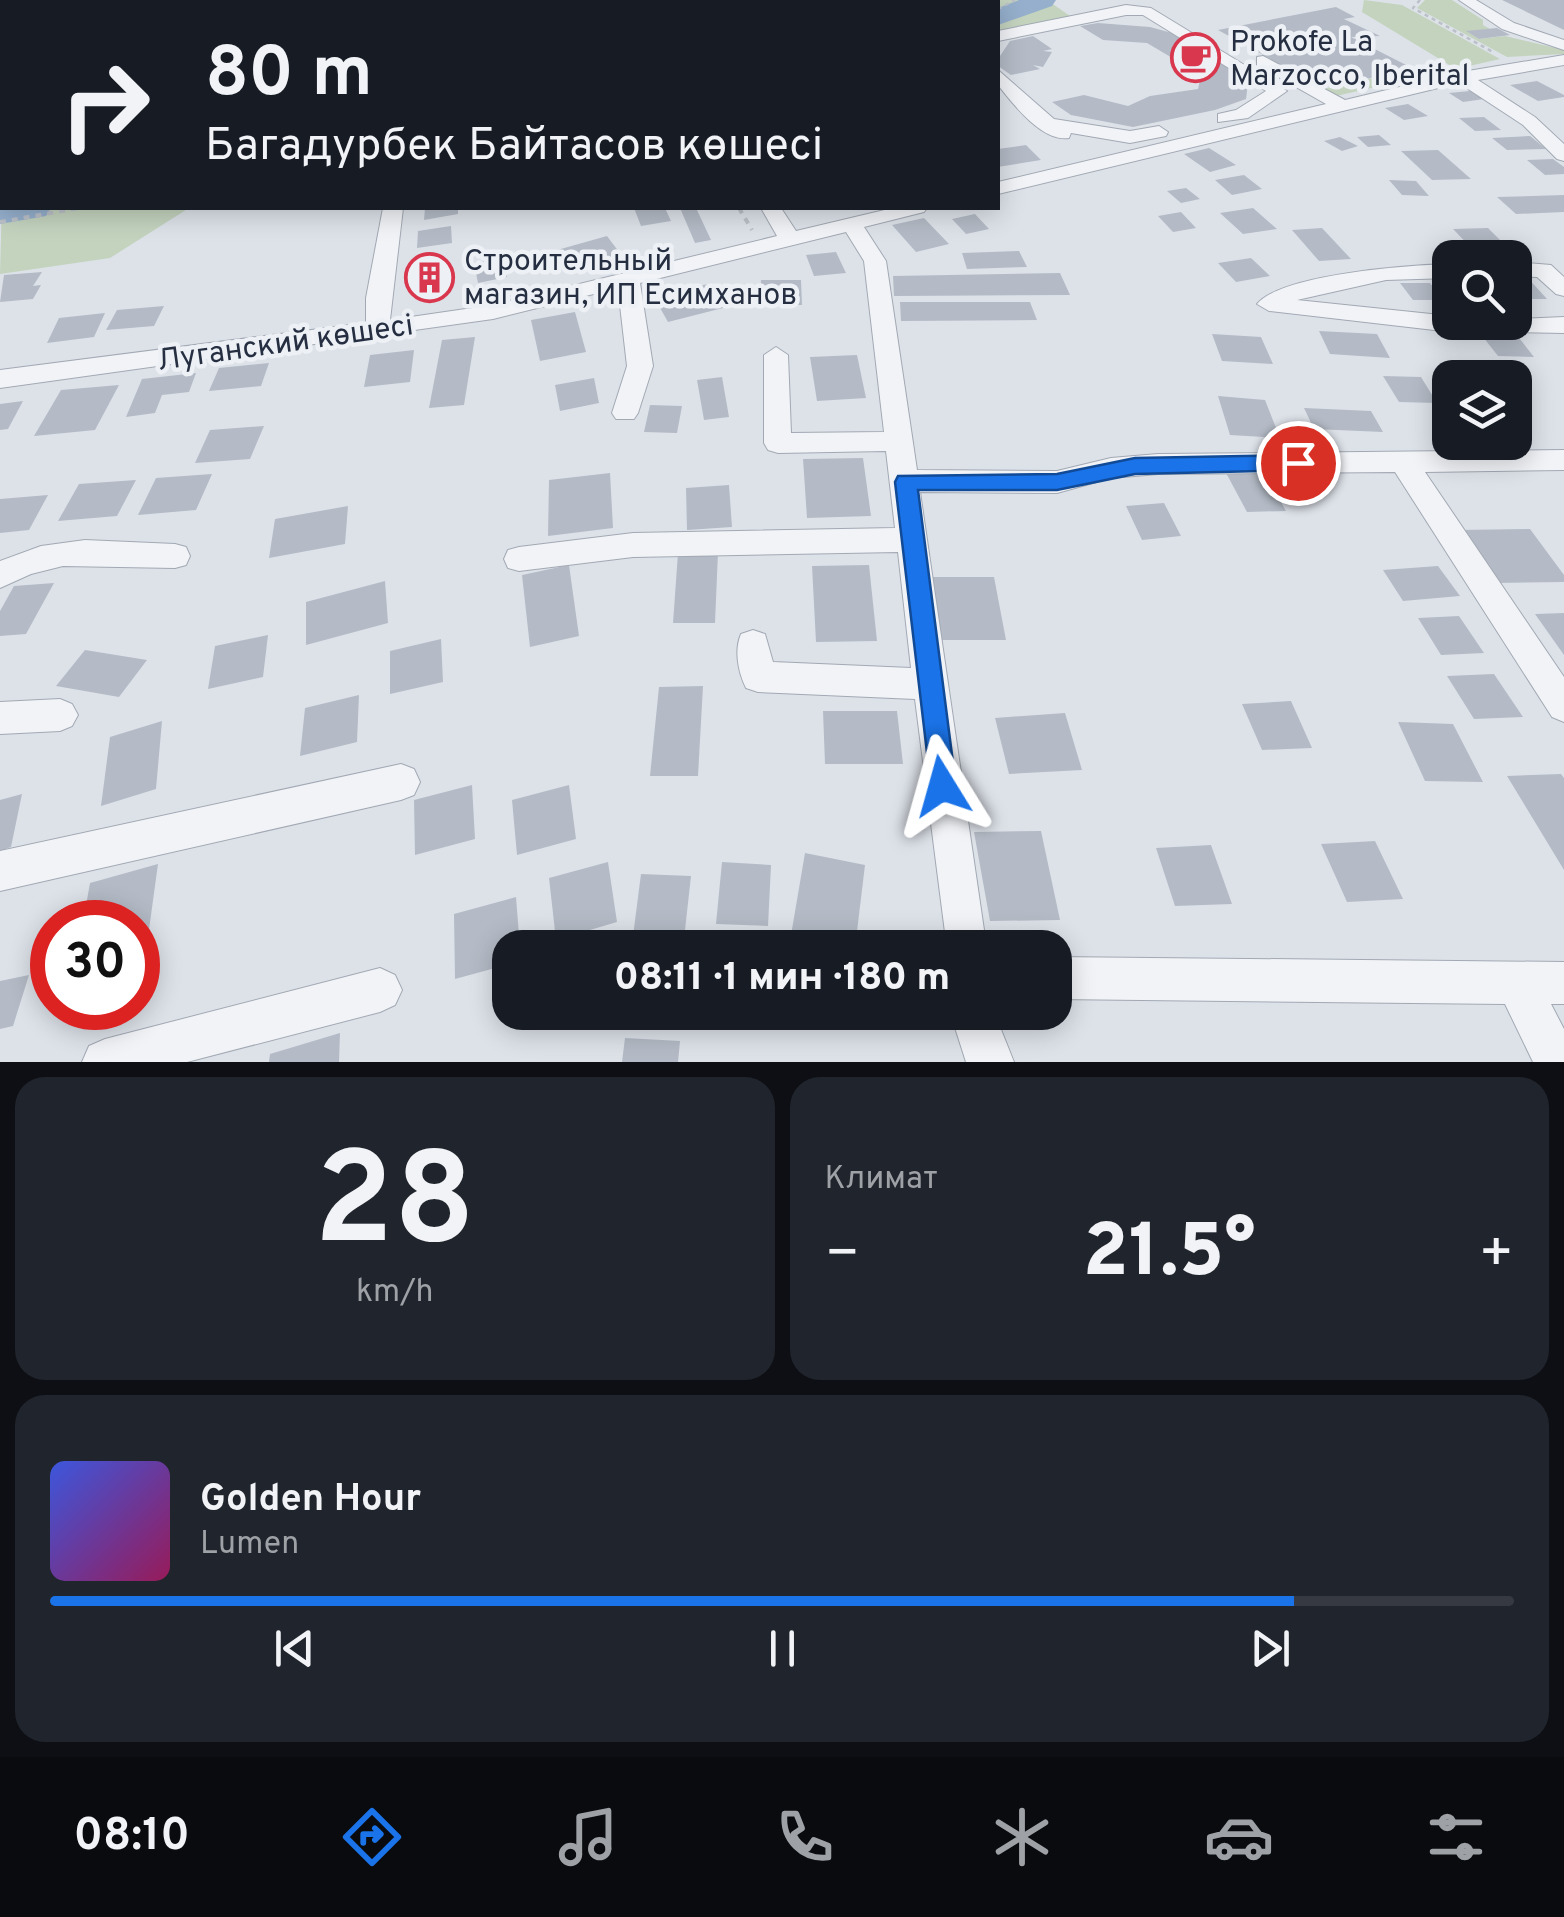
<!DOCTYPE html>
<html lang="ru">
<head>
<meta charset="utf-8">
<style>
  body { margin:0; font-family:Overpass,sans-serif; background:#20242c; color:#f1f3f6; height:100vh; display:flex; flex-direction:column; font-size:38px; white-space:nowrap }
  * { box-sizing:border-box; margin:0 }
  p { font-size:32px; color:#9ea1a6 }
  .icon { flex:none; width:55px; height:55px; fill:none; stroke:currentColor; stroke-width:2; stroke-linecap:round; stroke-linejoin:round }
  .map { position:relative; height:1062px; overflow:hidden }
  .side { display:flex; flex-direction:column; gap:15px; padding:15px; background:#0d0f14; flex:1 }
  .side>* { flex:none }
  .guide { position:absolute; left:0px; top:0px; width:1000px; height:210px; box-shadow:0 5px 25px #0003; background:#171b24; color:#f1f3f6; overflow:hidden }
  .controls { position:absolute; left:1432px; top:240px; display:grid; gap:20px }
  .controls a { display:grid; place-items:center; width:100px; height:100px; border-radius:20px; background:#171b24; box-shadow:0 5px 25px #0003; font-size:50px }
  .speed { position:absolute; left:30px; top:900px; display:flex; gap:20px; font-size:50px; font-weight:700; text-align:center }
  .speed>* { display:grid; place-content:center; width:130px; height:130px; border-radius:50%; background:#171b24; box-shadow:0 5px 25px #0003; line-height:1 }
  .speed .limit { border:15px solid #d22; background:#fff; color:#111 }
  .pin { position:absolute; display:grid; place-items:center; width:85px; height:85px; color:#fff; margin:-42px; border:5px solid #fff; border-radius:50%; box-shadow:0 2px 10px #0007 }
  .me { position:absolute; width:110px; margin:-55px; rotate:352deg; stroke-linejoin:round; filter:drop-shadow(0 0 8px #0008) }
  .turn { display:flex; align-items:center; gap:35px; height:210px; padding:0 40px; font-size:45px }
  .turn .icon { width:130px; height:130px; stroke-width:2.5 }
  .turn b { display:block; font-size:70px; line-height:85px }
  .big { font-size:75px; font-weight:800; line-height:1.1 }
  .side .tile { flex:1; display:flex; flex-direction:column; justify-content:center; gap:15px; min-width:0; padding:0 35px; border-radius:30px; background:#20242c }
  .side .dial { align-items:center; gap:0 }
  .dial b { font-size:130px; line-height:1 }
  .song { display:flex; align-items:center; gap:30px }
  .cover { width:120px; height:120px; border-radius:15px; background:linear-gradient(135deg,hsl(230 70% 55%),hsl(330 70% 35%)) }
  .played { height:10px; border-radius:5px; background:linear-gradient(90deg,#1a73e8 85%,#363941 85%) }
  .keys { display:flex; justify-content:space-around; direction:ltr }
  .heat { display:flex; justify-content:space-between; align-items:center; font-size:55px; direction:ltr }
  .side .tiles { flex:1; display:grid; gap:15px; grid-template-columns:1fr 1fr }
  .tile:last-child { grid-column:span 2 }
  .trip { position:absolute; left:492px; top:930px; width:580px; height:100px; border-radius:30px; background:#171b24; box-shadow:0 5px 25px #0003; font-weight:800; line-height:100px; text-align:center }
  .menu { display:flex; height:160px; justify-content:space-around; align-items:center; background:#090b0e; color:#9ea1a6 }
  .menu .icon { width:70px; height:70px }
  .menu .selected { color:#1a73e8 }
  .menu b { font-size:45px; color:#f1f3f6 }
  .map>svg:first-child { display:block }
  .green { fill:#c3d3be }
  .lines { fill:none; stroke-linecap:round; stroke-linejoin:round }
  .river { fill:#95afcc; fill-rule:evenodd }
  .building { fill:#b4bbc6 }
  .minor-casing { stroke:#a2a9b3; stroke-width:2 }
  .path-far1 { stroke:#bcc0c8; stroke-width:2.5; stroke-dasharray:4 4; stroke-linecap:butt }
  .path { stroke:#bcc0c8; stroke-width:4; stroke-dasharray:6 6; stroke-linecap:butt }
  .minor { fill:#f1f3f7; fill-rule:evenodd }
  .route { fill:#1a73e8; stroke:#114b97; stroke-width:2.5 }
  .labels { text-anchor:middle; stroke-width:9; stroke-linejoin:round; paint-order:stroke }
  .far-poi-label { font-size:30px; fill:#252f41; stroke:#edf1f6; text-anchor:start }
  .far-street-label { font-size:30px; fill:#252f41; stroke:#edf1f6 }
</style>
</head>
<body>
<div class="map">
<svg width="1564" height="1062" viewBox="0 0 1564 1062">
  <rect width="100%" height="100%" fill="#dde2e9"/>
  <!-- green -->
  <path class="green" d="M 962,0 L 1047,0 L 1070,16 L 998,32 L 998,2 L 941,2 Z
    M 1364,0 L 1402,5 L 1500,59 L 1456,69 L 1362,12 Z
    M 1425,0 L 1452,0 L 1483,20 L 1483,25 L 1490,29 L 1468,32 L 1479,39 L 1505,36 L 1564,50 L 1564,54 L 1507,57 L 1417,8 Z
    M 1414,69 L 1428,75 L 1336,96 L 1323,89 Z
    M 2,200 L 2,208 L 189,208 L 110,258 L 0,274 Z"/>
  <g class="lines">
    <!-- river -->
    <path class="river" d="M 1019,0 L 1056,0 L 1052,6 L 998,25 L 998,8 Z
      M 0,202 L 2,208 L 51,208 L 46,216 L 0,224 Z"/>
  </g>
  <!-- building -->
  <path class="building" d="M 1502,0 L 1564,0 L 1564,30 Z
    M 1336,7 L 1355,17 L 1344,19 L 1380,36 L 1351,37 L 1414,69 L 1323,88 L 1218,30 Z
    M 1098,23 L 1150,27 L 1172,33 L 1249,75 L 1246,99 L 1215,110 L 1133,127 L 1071,115 L 1052,102 L 1084,95 L 1128,106 L 1150,96 L 1198,89 L 1201,75 L 1147,43 L 1103,40 L 1080,26 Z
    M 1497,28 L 1510,35 L 1479,39 L 1466,31 Z
    M 1033,36 L 1052,49 L 1043,51 L 1052,52 L 1043,67 L 1033,65 L 1040,69 L 1011,75 L 998,66 L 998,59 L 1010,41 Z
    M 1537,81 L 1564,95 L 1564,97 L 1538,101 L 1510,85 Z
    M 1470,91 L 1484,99 L 1463,102 L 1449,93 Z
    M 1408,104 L 1428,116 L 1404,120 L 1385,108 Z
    M 1484,117 L 1501,130 L 1475,131 L 1459,118 Z
    M 1379,135 L 1391,145 L 1368,147 L 1357,137 Z
    M 1530,136 L 1546,149 L 1507,150 L 1492,138 Z
    M 1340,137 L 1358,146 L 1342,151 L 1324,141 Z
    M 1026,145 L 1041,160 L 998,167 L 998,149 Z
    M 1209,148 L 1236,165 L 1210,172 L 1184,154 Z
    M 1438,150 L 1471,179 L 1432,180 L 1401,151 Z
    M 1553,159 L 1564,167 L 1564,174 L 1545,175 L 1527,160 Z
    M 1244,175 L 1262,189 L 1232,195 L 1215,180 Z
    M 1389,180 L 1416,181 L 1429,196 L 1402,195 Z
    M 1186,188 L 1200,199 L 1181,203 L 1167,191 Z
    M 1564,195 L 1564,212 L 1516,214 L 1497,197 Z
    M 425,208 L 458,208 L 458,214 L 424,220 Z
    M 634,208 L 665,208 L 671,221 L 641,226 Z
    M 680,208 L 696,208 L 711,240 L 695,243 Z
    M 1253,208 L 1277,229 L 1243,234 L 1220,213 Z
    M 1181,212 L 1196,228 L 1173,232 L 1158,216 Z
    M 975,214 L 989,229 L 966,234 L 952,219 Z
    M 924,218 L 949,244 L 916,252 L 892,225 Z
    M 451,226 L 452,243 L 417,248 L 418,231 Z
    M 1322,228 L 1351,259 L 1319,261 L 1292,230 Z
    M 1488,228 L 1514,254 L 1478,255 L 1453,229 Z
    M 607,236 L 622,256 L 602,262 L 598,256 L 552,269 L 543,254 Z
    M 1019,251 L 1027,267 L 967,269 L 962,253 Z
    M 836,252 L 846,273 L 814,276 L 806,255 Z
    M 502,257 L 507,277 L 478,283 L 474,263 Z
    M 1251,258 L 1270,276 L 1236,282 L 1218,263 Z
    M 445,264 L 445,286 L 413,291 L 414,268 Z
    M 42,272 L 33,286 L 41,285 L 33,299 L 0,302 L 4,275 Z
    M 1060,273 L 1070,295 L 894,296 L 893,276 Z
    M 1515,276 L 1526,276 L 1547,299 L 1515,299 Z
    M 761,280 L 801,280 L 802,305 L 760,305 Z
    M 1400,283 L 1430,283 L 1444,300 L 1413,300 Z
    M 708,284 L 723,308 L 668,322 L 654,297 Z
    M 900,302 L 1030,302 L 1037,320 L 901,321 Z
    M 164,306 L 154,326 L 106,330 L 117,310 Z
    M 575,312 L 586,352 L 540,361 L 531,320 Z
    M 105,313 L 94,337 L 47,343 L 59,318 Z
    M 1319,331 L 1377,334 L 1390,358 L 1330,354 Z
    M 1480,333 L 1516,334 L 1534,357 L 1498,356 Z
    M 1212,334 L 1261,337 L 1273,364 L 1222,361 Z
    M 475,337 L 464,405 L 429,408 L 442,340 Z
    M 414,350 L 410,382 L 364,387 L 370,355 Z
    M 857,355 L 866,398 L 817,401 L 810,357 Z
    M 269,363 L 261,386 L 209,391 L 219,368 Z
    M 196,373 L 189,392 L 162,395 L 155,413 L 126,417 L 142,379 Z
    M 1383,376 L 1421,377 L 1437,403 L 1399,402 Z
    M 722,377 L 729,417 L 704,420 L 697,380 Z
    M 594,378 L 599,403 L 560,411 L 555,385 Z
    M 119,385 L 95,430 L 34,436 L 61,390 Z
    M 1218,396 L 1265,400 L 1280,438 L 1230,435 Z
    M 23,401 L 8,429 L 0,430 L 0,404 Z
    M 650,405 L 682,406 L 677,433 L 644,432 Z
    M 1304,408 L 1371,411 L 1383,432 L 1314,429 Z
    M 264,426 L 250,459 L 195,463 L 210,430 Z
    M 863,458 L 871,516 L 807,518 L 803,459 Z
    M 1263,470 L 1286,511 L 1247,512 L 1225,471 Z
    M 610,473 L 613,528 L 548,536 L 549,480 Z
    M 212,474 L 196,510 L 138,515 L 156,478 Z
    M 136,480 L 117,516 L 58,521 L 79,484 Z
    M 729,485 L 732,527 L 687,530 L 686,488 Z
    M 48,495 L 29,530 L 0,533 L 0,499 Z
    M 1164,503 L 1181,536 L 1142,540 L 1126,506 Z
    M 348,506 L 345,544 L 269,558 L 275,519 Z
    M 1530,529 L 1564,575 L 1564,582 L 1495,583 L 1459,530 Z
    M 718,552 L 715,623 L 673,623 L 678,553 Z
    M 569,565 L 579,636 L 530,647 L 522,575 Z
    M 869,565 L 877,641 L 816,642 L 812,566 Z
    M 1438,566 L 1460,596 L 1403,601 L 1383,570 Z
    M 932,577 L 994,577 L 1006,640 L 940,640 Z
    M 385,581 L 388,623 L 306,645 L 306,602 Z
    M 54,583 L 26,634 L 0,636 L 0,611 L 14,586 Z
    M 1564,613 L 1564,655 L 1535,614 Z
    M 1459,616 L 1484,653 L 1441,655 L 1418,618 Z
    M 268,635 L 263,677 L 208,689 L 215,646 Z
    M 441,639 L 443,682 L 390,694 L 390,651 Z
    M 85,650 L 147,660 L 119,697 L 56,686 Z
    M 1494,674 L 1523,717 L 1474,719 L 1447,676 Z
    M 703,686 L 698,776 L 650,776 L 659,687 Z
    M 359,695 L 357,742 L 300,756 L 305,708 Z
    M 1291,701 L 1312,748 L 1262,750 L 1242,704 Z
    M 823,711 L 897,711 L 903,764 L 825,764 Z
    M 1065,713 L 1082,770 L 1009,774 L 995,718 Z
    M 162,721 L 156,789 L 101,806 L 110,737 Z
    M 1398,722 L 1453,724 L 1483,782 L 1425,781 Z
    M 1561,774 L 1564,778 L 1564,870 L 1507,776 Z
    M 472,785 L 475,839 L 415,855 L 414,800 Z
    M 569,785 L 576,839 L 517,855 L 512,800 Z
    M 22,794 L 11,847 L 0,851 L 0,800 Z
    M 1041,831 L 1060,920 L 990,921 L 974,832 Z
    M 1375,841 L 1403,899 L 1347,902 L 1321,844 Z
    M 1211,845 L 1232,904 L 1175,906 L 1156,848 Z
    M 805,853 L 865,865 L 855,948 L 822,948 L 790,941 Z
    M 608,862 L 617,922 L 556,940 L 549,878 Z
    M 722,862 L 771,865 L 768,926 L 716,924 Z
    M 158,864 L 147,944 L 138,947 L 138,922 L 83,922 L 90,883 Z
    M 641,874 L 691,876 L 684,939 L 633,936 Z
    M 516,897 L 520,948 L 510,948 L 510,964 L 455,979 L 454,914 Z
    M 29,975 L 13,1026 L 0,1029 L 0,981 Z
    M 867,1012 L 920,1012 L 922,1021 L 868,1020 Z
    M 340,1033 L 339,1062 L 269,1062 L 270,1054 Z
    M 625,1038 L 680,1041 L 678,1062 L 622,1062 Z"/>
  <g class="lines">
    <defs>
      <path id="minor" d="M 1459,0 L 1476,0 L 1514,23 L 1564,40 L 1564,50 L 1502,29 Z
        M 1126,5 L 1151,8 L 1287,91 L 1248,118 L 1218,122 L 1218,114 L 1236,110 L 1266,91 L 1143,15 L 1126,15 L 998,41 L 998,31 Z
        M 1564,55 L 1564,65 L 1478,80 L 1535,117 L 1564,144 L 1564,161 L 1557,159 L 1523,125 L 1459,83 L 998,194 L 998,182 L 1326,104 L 1257,65 L 1257,57 L 1263,56 L 1345,100 L 1462,72 Z
        M 998,70 L 1054,119 L 1130,131 L 1159,126 L 1168,132 L 1166,136 L 1130,143 L 1071,133 L 1069,138 C 1042,142 1013,104 998,85 Z
        M 2,130 L 2,142 L 0,143 L 0,131 Z
        M 0,192 L 2,192 L 2,204 L 0,204 Z
        M 383,208 L 403,208 L 390,320 L 493,305 L 777,236 L 761,208 L 781,208 L 796,231 L 893,208 L 927,208 L 924,212 L 864,227 L 886,261 L 917,470 L 1057,471 L 1111,458 L 1158,454 L 1564,450 L 1564,470 L 1425,472 L 1564,677 L 1564,722 L 1552,717 L 1395,472 L 1158,474 L 1111,478 L 1057,493 L 920,492 L 984,930 L 992,948 L 947,948 L 915,699 L 758,692 L 746,688 C 738,672 734,650 741,634 L 753,630 L 765,634 L 773,662 L 911,668 L 898,552 L 633,557 L 519,571 L 508,568 L 504,559 L 508,550 L 519,547 L 633,533 L 895,528 L 886,451 L 778,453 L 768,450 L 764,443 L 764,355 L 776,347 L 788,355 L 791,433 L 884,432 L 864,261 L 846,232 L 640,283 L 653,366 L 638,413 L 634,419 L 616,419 L 612,413 L 627,366 L 618,288 L 493,319 L 0,388 L 0,370 L 366,323 L 366,298 Z
        M 1515,262 L 1551,265 L 1564,277 L 1564,296 L 1556,294 L 1537,277 L 1515,276 Z
        M 1450,264 L 1450,278 L 1386,280 L 1297,300 L 1450,316 L 1450,322 L 1564,317 L 1564,333 L 1443,331 L 1269,311 L 1257,304 C 1282,274 1410,265 1450,264 Z
        M 85,540 L 175,544 L 186,547 L 190,556 L 186,565 L 175,568 L 63,566 L 31,574 L 0,588 L 0,561 L 41,546 Z
        M 60,699 L 72,704 L 78,715 L 72,726 L 60,731 L 0,734 L 0,702 Z
        M 401,764 L 414,769 L 420,782 L 414,795 L 401,800 L 0,891 L 0,851 Z
        M 1055,957 L 1564,962 L 1564,1004 L 1551,1004 L 1564,1029 L 1564,1062 L 1533,1062 L 1505,1004 L 1055,999 Z
        M 380,968 L 395,975 L 402,990 L 395,1005 L 380,1012 L 187,1062 L 82,1062 L 89,1046 L 105,1039 Z
        M 950,1012 L 994,1012 L 1014,1062 L 966,1062 Z"/>
    </defs>
    <!-- minor casing -->
    <use href="#minor" class="minor-casing"/>
    <!-- path-far1 -->
    <path class="path-far1" d="M 362,0 L 378,2
      M 1420,0 L 1413,8 L 1493,52
      M 158,2 L 162,0
      M 260,2 L 265,0
      M 279,2 L 285,0
      M 302,2 L 313,0
      M 329,2 L 342,0
      M 405,2 L 432,0
      M 470,2 L 498,0
      M 998,9 L 1015,0"/>
    <!-- path -->
    <path class="path" d="M 739,208 L 752,230
      M 0,222 L 79,208"/>
    <!-- minor -->
    <use href="#minor" class="minor"/>
  </g>
  <!-- route -->
  <path class="route" d="M 1298,455 L 1309,463 L 1298,470 L 1135,474 L 1057,490 L 918,490 L 956,786 L 952,795 L 942,799 L 932,795 L 895,482 L 898,476 L 1057,474 L 1135,458 Z"/>
  <!-- icons -->
  <defs>
    <symbol id="cafe-ring" viewBox="-11 -11 22 22"><circle r="9.5" fill="#edf1f6" stroke="#d9374d" stroke-width="1.5"/><path d="M-5.5-4.5H6V0H3Q3 3.5 0 3.5H-2.5Q-5.5 3.5-5.5 0ZM3-3.2v2h1.7v-2ZM-6 4.5H4V6H-6Z" fill="#d9374d"/></symbol>
    <symbol id="building-ring" viewBox="-11 -11 22 22"><circle r="9.5" fill="#edf1f6" stroke="#d9374d" stroke-width="1.5"/><path d="M-4-6H4V6H1V3H-1V6H-4ZM-2.5-4.3h1.7v1.8h-1.7ZM.8-4.3h1.7v1.8H.8ZM-2.5-1h1.7V.8h-1.7ZM.8-1h1.7V.8H.8Z" fill="#d9374d"/></symbol>
  </defs>
  <g fill-rule="evenodd">
    <use href="#cafe-ring" x="1168" y="30" width="55" height="55"/>
    <use href="#building-ring" x="402" y="250" width="55" height="55"/>
  </g>
  <g class="labels">
    <!-- far-poi labels -->
    <g class="far-poi-label">
      <text x="1230" y="51">Prokofe La<tspan x="1230" dy="34">Marzocco, Iberital</tspan></text>
      <text x="464" y="270">Строительный<tspan x="464" dy="34">магазин, ИП Есимханов</tspan></text>
    </g>
    <!-- far-street labels -->
    <g class="far-street-label">
      <text transform="translate(285 342) rotate(-8)" y="10">Луганский көшесі</text>
    </g>
  </g>
</svg>
<div class="controls">
<a><svg class="icon" aria-label="search" viewBox="0 0 24 24"><circle cx="10" cy="10" r="6"/><path d="M15 15l6 6"/></svg></a>
<a><svg class="icon" aria-label="layers" viewBox="0 0 24 24"><path d="M12 4l9 5-9 5-9-5zM3 14l9 5 9-5"/></svg></a>
</div>
<div class="speed"><div class="limit">30</div></div>
<div class="pin" style="left:1298px;top:463px;background:#d93025"><svg class="icon" aria-label="arrive" viewBox="0 0 24 24"><path d="M6 21V4h12l-3 4 3 4H6"/></svg></div>
<svg class="me" style="left:942px;top:786px" viewBox="-20 -20 40 40"><path d="M0-17L14 15 0 8-14 15z" fill="#1a73e8" stroke="#fff" stroke-width="4"/></svg>
<div class="trip">08:11 · 1 мин · 180 m</div>
<div class="guide">
<div class="turn"><svg class="icon" aria-label="right" viewBox="0 0 24 24"><path d="M7 20v-9h11M14 6l5 5-5 5"/></svg><div><b>80 m</b>Багадурбек Байтасов көшесі</div></div>
</div>
</div>
<section class="side">
<div class="tiles">
<div class="tile dial"><b>28</b><p>km/h</p></div>
<div class="tile"><p>Климат</p>
<div class="heat"><a>−</a><b class="big">21.5°</b><a>+</a></div>
</div>
<div class="tile">
<div class="song"><i class="cover"></i><div><b>Golden Hour</b><p>Lumen</p></div></div>
<div class="played"></div>
<div class="keys"><svg class="icon" aria-label="previous" viewBox="0 0 24 24"><path d="M18 5L8 12l10 7zM5 5v14"/></svg><svg class="icon" aria-label="pause" viewBox="0 0 24 24"><path d="M8 5v14M16 5v14"/></svg><svg class="icon" aria-label="next" viewBox="0 0 24 24"><path d="M6 5l10 7-10 7zM19 5v14"/></svg></div>
</div>
</div>
</section>
<nav class="menu">
<b>08:10</b>
<svg class="icon selected" aria-label="directions" viewBox="0 0 24 24"><path d="M12 3l9 9-9 9-9-9zM9 14v-3h6M13 9l2 2-2 2"/></svg>
<svg class="icon" aria-label="music" viewBox="0 0 24 24"><path d="M9 18V5l10-2v13"/><circle cx="6" cy="18" r="3"/><circle cx="16" cy="16" r="3"/></svg>
<svg class="icon" aria-label="phone" viewBox="0 0 24 24"><path d="M5 4h4l2 5-3 2q2 4 5 5l2-3 5 2v4C11 20 4 13 5 4z"/></svg>
<svg class="icon" aria-label="climate" viewBox="0 0 24 24"><path d="M12 3v18M4 7l16 10M4 17L20 7"/></svg>
<svg class="icon" aria-label="car" viewBox="0 0 24 24"><path d="M5 17H2v-5l4-1 3-4h7l3 4 3 1v5h-3M9 17h6M6 11h13"/><circle cx="7" cy="17" r="2"/><circle cx="17" cy="17" r="2"/></svg>
<svg class="icon" aria-label="filters" viewBox="0 0 24 24"><path d="M4 7h16M4 17h16"/><circle cx="9" cy="7" r="2"/><circle cx="15" cy="17" r="2"/></svg>
</nav>
</body>
</html>
